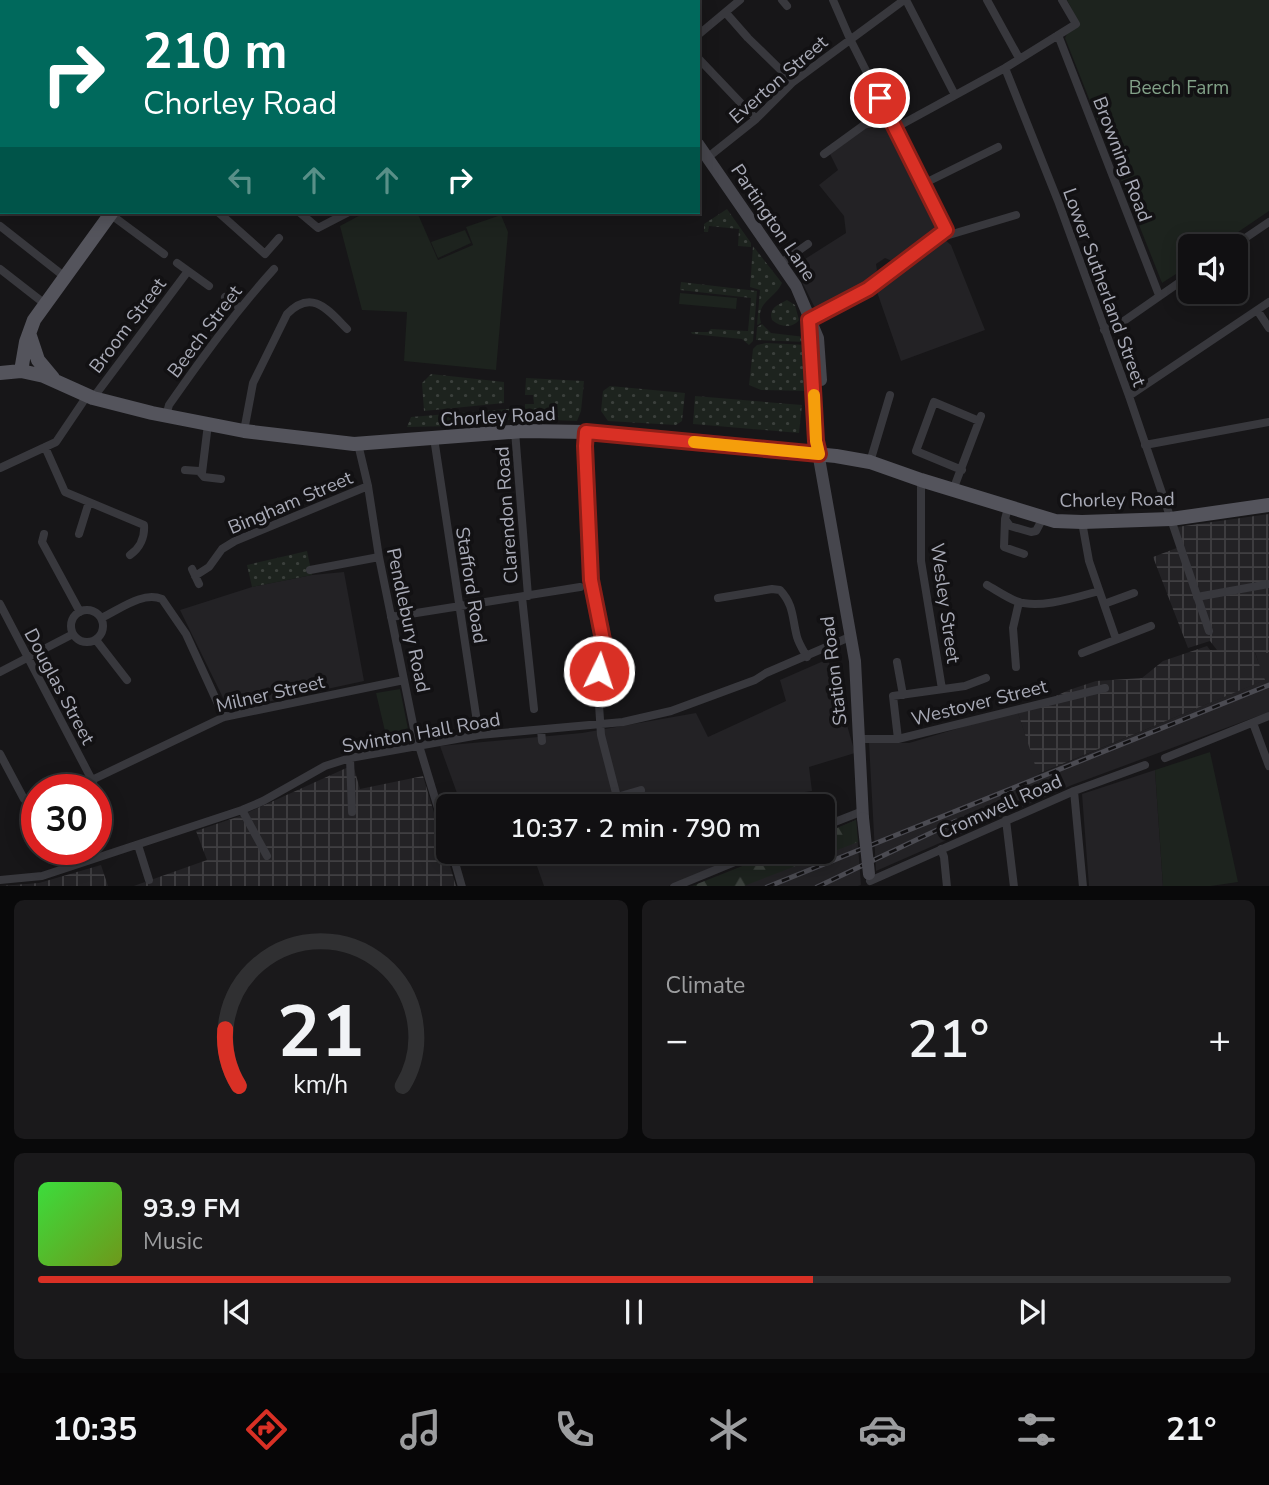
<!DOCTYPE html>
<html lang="en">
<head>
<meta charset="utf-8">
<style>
  body { margin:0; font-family:"Nunito Sans",sans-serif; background:#1a191b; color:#f1f3f6; height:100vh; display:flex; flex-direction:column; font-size:26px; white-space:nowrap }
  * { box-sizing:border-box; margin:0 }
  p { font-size:23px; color:#9c9d9f }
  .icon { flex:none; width:38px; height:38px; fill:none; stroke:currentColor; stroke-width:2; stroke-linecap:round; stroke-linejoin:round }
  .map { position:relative; height:886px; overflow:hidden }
  .details { display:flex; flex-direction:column; gap:14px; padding:14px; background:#09090a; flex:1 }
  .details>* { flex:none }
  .guide { position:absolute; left:0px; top:0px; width:700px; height:214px; box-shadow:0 4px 18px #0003,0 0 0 2px #303032; background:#00695c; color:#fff; overflow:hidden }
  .controls { position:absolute; left:1178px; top:234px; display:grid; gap:14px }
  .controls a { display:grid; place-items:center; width:70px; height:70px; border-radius:10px; background:#111012; box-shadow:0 4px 18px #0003,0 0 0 2px #303032; font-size:35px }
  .speed { position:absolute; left:21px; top:774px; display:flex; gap:14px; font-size:35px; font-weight:700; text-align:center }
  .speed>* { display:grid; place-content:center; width:91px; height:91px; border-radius:50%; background:#111012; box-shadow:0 4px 18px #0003,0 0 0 2px #303032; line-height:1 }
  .speed .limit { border:10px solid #d22; background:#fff; color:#111 }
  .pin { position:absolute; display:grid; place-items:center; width:60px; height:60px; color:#fff; margin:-30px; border:4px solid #fff; border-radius:50%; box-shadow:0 2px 7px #0007 }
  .me { position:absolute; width:77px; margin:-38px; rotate:4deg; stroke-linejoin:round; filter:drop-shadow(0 0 5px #0008) }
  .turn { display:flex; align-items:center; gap:24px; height:147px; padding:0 28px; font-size:32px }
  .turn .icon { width:91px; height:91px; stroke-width:2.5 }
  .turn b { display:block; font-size:49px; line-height:60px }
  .lanes { display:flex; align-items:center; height:66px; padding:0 28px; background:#0003; justify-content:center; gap:35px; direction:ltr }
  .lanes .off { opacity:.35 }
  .big { font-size:52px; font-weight:600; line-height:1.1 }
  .details .widget { flex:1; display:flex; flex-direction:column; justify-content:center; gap:10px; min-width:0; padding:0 24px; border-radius:10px; background:#1a191b }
  .details .dial { align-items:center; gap:0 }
  .dial svg { height:182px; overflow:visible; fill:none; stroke:#303032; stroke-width:7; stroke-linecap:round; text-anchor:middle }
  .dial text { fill:#f1f3f6; stroke:none }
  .song { display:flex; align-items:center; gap:21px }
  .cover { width:84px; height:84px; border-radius:10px; background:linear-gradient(135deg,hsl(120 70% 55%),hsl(80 70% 35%)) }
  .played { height:7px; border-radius:4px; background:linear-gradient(90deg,#d93025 65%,#303032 65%) }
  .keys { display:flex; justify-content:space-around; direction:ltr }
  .heat { display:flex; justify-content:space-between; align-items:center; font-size:38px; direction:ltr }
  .details .tiles { flex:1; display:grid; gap:14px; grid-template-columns:1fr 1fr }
  .widget:last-child { grid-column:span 2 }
  .trip { position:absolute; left:436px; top:794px; width:399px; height:70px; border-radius:10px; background:#111012; box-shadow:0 4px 18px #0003,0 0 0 2px #303032; font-weight:600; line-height:70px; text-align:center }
  .dock { display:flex; height:112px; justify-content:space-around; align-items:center; background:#070607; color:#9c9d9f }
  .dock .icon { width:49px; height:49px }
  .dock .selected { color:#d93025 }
  .dock b { font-size:32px; color:#f1f3f6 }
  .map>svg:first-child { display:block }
  .built { fill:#232225 }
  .industrial { fill:url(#industrial-grid) }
  .green { fill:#1d231e }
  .forest { fill:url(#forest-firs) }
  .garden { fill:url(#garden-dots) }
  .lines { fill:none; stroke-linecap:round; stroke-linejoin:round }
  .street { stroke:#38383d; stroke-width:8 }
  .secondary { stroke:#46464d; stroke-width:12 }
  .primary { stroke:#54545c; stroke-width:14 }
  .rail-casing { stroke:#4b4b52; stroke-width:5 }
  .rail { stroke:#121113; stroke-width:2.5; stroke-dasharray:8; stroke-linecap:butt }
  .secondary-bridge { stroke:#46464d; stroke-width:12 }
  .route-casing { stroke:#8d1f18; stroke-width:18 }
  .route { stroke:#d93025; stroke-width:12 }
  .slow { stroke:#f59e0b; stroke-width:12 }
  .labels { text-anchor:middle; stroke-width:7; stroke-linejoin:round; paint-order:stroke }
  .street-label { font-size:19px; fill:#a9abb7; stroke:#121113 }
  .park-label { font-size:19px; fill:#82a188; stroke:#121113 }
</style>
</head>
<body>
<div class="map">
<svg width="1269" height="887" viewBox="0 0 1269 887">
  <defs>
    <pattern id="industrial-grid" width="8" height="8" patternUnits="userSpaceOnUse" patternTransform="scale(1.75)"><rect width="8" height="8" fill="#232225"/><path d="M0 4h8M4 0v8" fill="none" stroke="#403f42"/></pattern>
    <pattern id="forest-firs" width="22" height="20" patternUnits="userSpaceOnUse" patternTransform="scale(1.75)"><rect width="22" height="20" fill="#1d231e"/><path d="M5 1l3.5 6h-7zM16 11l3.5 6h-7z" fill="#3b403c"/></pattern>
    <pattern id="garden-dots" width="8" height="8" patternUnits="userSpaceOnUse" patternTransform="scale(1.75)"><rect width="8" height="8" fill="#1d231e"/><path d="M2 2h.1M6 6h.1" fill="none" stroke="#3b403c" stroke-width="1.8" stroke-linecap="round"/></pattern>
  </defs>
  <rect width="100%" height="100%" fill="#171618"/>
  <!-- built -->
  <path class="built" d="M 887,121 L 938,226 L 892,261 L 885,258 L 876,264 L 877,270 L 871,278 L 856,290 L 817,312 L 794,266 L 846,233 L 844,216 L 819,185 L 838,170 L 830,154 L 863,129 Z
    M 944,239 L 951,245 L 985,330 L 901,361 L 876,289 Z
    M 344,572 L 364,681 L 229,710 L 180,610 L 252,587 L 312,575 Z
    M 1255,652 L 1269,653 L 1269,712 L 1072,785 L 876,871 L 869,743 L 909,743 L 993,718 L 1018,713 L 1039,774 L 1264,680 Z
    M 828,659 L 855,753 L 809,767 L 812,791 L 772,797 L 773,807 L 462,807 L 440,746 L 582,733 L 696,713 L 708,737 L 786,701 L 780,680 Z
    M 1155,770 L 1163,886 L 1089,886 L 1082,794 Z
    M 856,820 L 861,885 L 858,886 L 692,887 L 778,852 L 822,852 L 823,834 Z
    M 532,852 L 749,852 L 667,887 L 544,886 Z"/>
  <!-- industrial -->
  <path class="industrial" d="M 1269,514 L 1269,653 L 1255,653 L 1265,680 L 1038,774 L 1018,713 L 1069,690 L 1096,681 L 1142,678 L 1163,661 L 1207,646 L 1210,650 L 1217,650 L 1210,641 L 1188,648 L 1153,557 L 1182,546 L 1177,527 Z
    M 353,765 L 360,789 L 423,776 L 456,886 L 131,887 L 207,860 L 196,831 L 240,816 Z
    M 101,865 L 108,886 L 0,886 L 39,883 Z"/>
  <!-- green -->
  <path class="green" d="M 1067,0 L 1269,0 L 1269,211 L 1216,247 L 1190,247 L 1190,265 L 1162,283 L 1065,38 L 1068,32 L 1080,25 Z
    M 366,212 L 417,212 L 438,260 L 473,245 L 466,227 L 501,215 L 508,232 L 496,370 L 404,361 L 407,312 L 362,310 L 340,226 Z
    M 465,230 L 471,243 L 438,258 L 431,242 Z
    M 680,293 L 737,298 L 736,309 L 679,304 Z
    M 400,689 L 410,739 L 388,744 L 376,693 Z
    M 1210,752 L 1238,882 L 1204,887 L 1163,886 L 1155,770 Z"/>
  <!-- forest -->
  <path class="forest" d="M 856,820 L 858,842 L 744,886 L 692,886 L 778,852 L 822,852 L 823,834 Z"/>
  <!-- garden -->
  <path class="garden" d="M 727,209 L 751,243 L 751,247 L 738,246 L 739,229 L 709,226 L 708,232 L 704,232 L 704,224 Z
    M 753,246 L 782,283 C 775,299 755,302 761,323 L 757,325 L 760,290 L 750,287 Z
    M 681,282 L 757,291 L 753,341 L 749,345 L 742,339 L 692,334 L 691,332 L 708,332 L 711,329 L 748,331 L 751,298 L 680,290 Z
    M 787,300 L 795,305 L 799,320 C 792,329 780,327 772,320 C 768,308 778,305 787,300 Z
    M 762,324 L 771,333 L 805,337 L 806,342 L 756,340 L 757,327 Z
    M 766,343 L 808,345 L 809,391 L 761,390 L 749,385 L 753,349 L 757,345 Z
    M 431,374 L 504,382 L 504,403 L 424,411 L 422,383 Z
    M 526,378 L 584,381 L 581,411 L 577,421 L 525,419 L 525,404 L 534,404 L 533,395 L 525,395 Z
    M 610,386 L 685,393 L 682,421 L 676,425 L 608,421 L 601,411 L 603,391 Z
    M 695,396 L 802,405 L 799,433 L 693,424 Z
    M 518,408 L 518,419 L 453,426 L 407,427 L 411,417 Z
    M 307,551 L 312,575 L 252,587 L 247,565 Z"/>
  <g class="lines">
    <!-- street -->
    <path class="street" d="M 195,0 L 196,2
      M 400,0 L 402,2
      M 479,0 L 480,2
      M 782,0 L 787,6
      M 833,0 L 850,39 L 949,235 L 1016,215
      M 906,0 L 955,95
      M 987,0 L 1019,58
      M 50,2 L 50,0
      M 726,13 L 748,38 L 793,82
      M 698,35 L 740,0
      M 1058,35 L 1159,295
      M 698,58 L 756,119
      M 1005,68 L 1058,201 L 1129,396 L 1209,631
      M 895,128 L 1005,68 L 1076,24 L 1062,0
      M 824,154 L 864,125 L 890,118
      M 707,158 L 756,119 L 793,82 L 904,0
      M 923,184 L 998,147
      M 218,212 L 265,254 L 279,238
      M 299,212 L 318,228 L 349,212
      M 110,214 L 164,254
      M 0,226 L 65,277
      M 1232,247 L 1269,222
      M 177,263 L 209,286
      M 781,263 L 808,244
      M 0,269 L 45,304
      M 225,297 L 239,307
      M 1257,310 L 1269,328
      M 809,320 L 868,289 L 946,230
      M 1104,330 L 1121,323 L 1190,275
      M 1129,396 L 1269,302
      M 93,398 L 188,271
      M 166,416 L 169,405 C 202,358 235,312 274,269
      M 244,431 L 253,383 L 287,314 C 312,288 328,310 347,329
      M 515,431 L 528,596
      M 586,432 L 585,446 L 591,580 L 602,640 L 598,689 L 601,735 L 617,797 L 641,790
      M 434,438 L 479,735
      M 358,444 L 368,486 L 379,557 L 414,729 L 448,841
      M 1145,445 L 1269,422
      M 45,447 L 65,492 L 144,525 C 145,537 140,548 130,555
      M 870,462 L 890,395
      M 0,468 L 56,442 L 87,396
      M 185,470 L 199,471 L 204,477 L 221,479
      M 962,470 L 916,451 L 934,402 L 979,421
      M 202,473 L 208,424
      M 921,480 L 921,561 L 942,689
      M 953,490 L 981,416
      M 1008,508 L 1005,519 L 1010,526 L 1031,532 L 1036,531 L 1043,518
      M 1005,519 L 1004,547 L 1024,554
      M 1082,522 L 1089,561 L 1116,639
      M 44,534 L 42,542 L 80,612
      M 79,534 L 89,502
      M 192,569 L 199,584
      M 310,570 L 379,557
      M 195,576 L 209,567 L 222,549 L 235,541 L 368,486
      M 987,585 C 996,590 1006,597 1016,601 C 1038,610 1077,597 1099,591
      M 522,597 L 534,709
      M 1197,597 L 1269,584
      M 718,598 L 772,589 L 780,590 C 794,605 792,618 797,637 C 799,644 803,650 807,657
      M 0,604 L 93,782
      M 1104,604 L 1134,593
      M71 626a16 16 0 1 1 32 0a16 16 0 1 1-32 0Z
      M 391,617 L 580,587
      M 101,618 C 119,610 142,591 162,599 L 186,634 L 224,717
      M 96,640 L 127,680
      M 1082,653 L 1151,626
      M 897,662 L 903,695
      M 1016,667 L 1013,628 L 1019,602
      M 0,672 L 73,634
      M 1253,723 L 1269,766
      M 541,730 L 542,741
      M 860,739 L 898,739 L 1105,688
      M 898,739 L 893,696 L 965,686 L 986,678
      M 0,754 L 24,799 L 37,800
      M 350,758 L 352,812
      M 1165,758 L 1269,716
      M 73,789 L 224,717 L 404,680
      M 1074,791 L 1083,887
      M 784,800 L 785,807
      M 242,810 L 267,856
      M 1006,820 L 1014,887
      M 822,827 L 863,811
      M 138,845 L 149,880
      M 941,849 L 944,857 L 947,887
      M 452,852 L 462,887
      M 0,880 L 42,876 L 242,810 L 263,801 L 325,766 L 350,758 L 479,735 L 623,722 L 671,711 L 755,680 L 766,673 L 852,636
      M 870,881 L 1074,791 L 1145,765
      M 674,887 L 759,852"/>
    <!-- secondary -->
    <path class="secondary" d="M 636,0 L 637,2
      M 698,144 L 796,286 L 818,338 L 821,380
      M 811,325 L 809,332 L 816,441 L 855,661 L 863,818"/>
    <!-- primary -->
    <path class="primary" d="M 240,2 L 241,0
      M 30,336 L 38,360 L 53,378
      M 21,371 L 26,342 L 34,320 L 112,212
      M 0,373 L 21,371 L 44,376 L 93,398 L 152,413 L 244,431 L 354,444 L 523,431 L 586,432 L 836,456 L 870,462 L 921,480 L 1055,521 L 1082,522 L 1171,519 L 1269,505"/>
    <defs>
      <path id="rail" d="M 767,887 L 1269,685
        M 817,887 L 956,821"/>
    </defs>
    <!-- rail casing -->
    <use href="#rail" class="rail-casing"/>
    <!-- rail -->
    <use href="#rail" class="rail"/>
    <!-- secondary-bridge -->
    <path class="secondary-bridge" d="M 863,818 L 869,874"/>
  </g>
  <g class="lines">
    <defs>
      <path id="route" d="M 599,671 L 603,640 L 591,580 L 585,446 L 586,432 L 819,454 L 816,441 L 809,320 L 868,289 L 946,230 L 880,98"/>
    </defs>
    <!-- route casing -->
    <use href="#route" class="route-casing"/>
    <!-- route -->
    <use href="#route" class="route"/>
    <!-- slow -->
    <path class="slow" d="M 694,442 L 819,454 L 816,441 L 814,395"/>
  </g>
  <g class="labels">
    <!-- street labels -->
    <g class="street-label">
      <text transform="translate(778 79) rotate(-41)" y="7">Everton Street</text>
      <text transform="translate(1123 159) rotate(69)" y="7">Browning Road</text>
      <text transform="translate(774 222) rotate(56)" y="7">Partington Lane</text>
      <text transform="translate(1105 287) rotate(70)" y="7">Lower Sutherland Street</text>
      <text transform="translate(127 325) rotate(-53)" y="7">Broom Street</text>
      <text transform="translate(204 331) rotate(-53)" y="7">Beech Street</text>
      <text transform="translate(498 416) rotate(-3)" y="7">Chorley Road</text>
      <text transform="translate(1117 499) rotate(-1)" y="7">Chorley Road</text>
      <text transform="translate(290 502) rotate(-23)" y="7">Bingham Street</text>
      <text transform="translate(506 515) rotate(-94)" y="7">Clarendon Road</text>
      <text transform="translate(472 585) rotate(81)" y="7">Stafford Road</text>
      <text transform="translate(946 603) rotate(82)" y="7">Wesley Street</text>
      <text transform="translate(409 620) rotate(78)" y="7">Pendlebury Road</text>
      <text transform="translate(833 671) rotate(-97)" y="7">Station Road</text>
      <text transform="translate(60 686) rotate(62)" y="7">Douglas Street</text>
      <text transform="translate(270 693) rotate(-13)" y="7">Milner Street</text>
      <text transform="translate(979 702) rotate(-14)" y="7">Westover Street</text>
      <text transform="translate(421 732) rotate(-10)" y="7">Swinton Hall Road</text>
      <text transform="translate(1000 806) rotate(-24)" y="7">Cromwell Road</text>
    </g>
    <!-- park labels -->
    <g class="park-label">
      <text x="1179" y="94">Beech Farm</text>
    </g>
  </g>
</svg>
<div class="controls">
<a><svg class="icon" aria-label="sound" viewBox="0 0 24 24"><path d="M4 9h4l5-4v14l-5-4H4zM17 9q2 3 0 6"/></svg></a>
</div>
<div class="speed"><div class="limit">30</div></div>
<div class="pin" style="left:880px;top:98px;background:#d93025"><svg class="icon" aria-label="arrive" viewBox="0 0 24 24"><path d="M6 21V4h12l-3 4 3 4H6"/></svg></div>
<svg class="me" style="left:599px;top:671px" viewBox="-20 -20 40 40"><circle r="17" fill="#d93025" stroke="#fff" stroke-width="3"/><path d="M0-11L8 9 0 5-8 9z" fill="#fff"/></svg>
<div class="trip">10:37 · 2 min · 790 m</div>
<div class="guide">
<div class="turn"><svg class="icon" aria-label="right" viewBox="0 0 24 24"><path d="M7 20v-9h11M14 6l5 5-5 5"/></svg><div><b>210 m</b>Chorley Road</div></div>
<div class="lanes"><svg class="icon off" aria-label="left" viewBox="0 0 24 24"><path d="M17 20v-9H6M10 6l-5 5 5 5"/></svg><svg class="icon off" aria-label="ahead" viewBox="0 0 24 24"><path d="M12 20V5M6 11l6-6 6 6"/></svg><svg class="icon off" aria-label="ahead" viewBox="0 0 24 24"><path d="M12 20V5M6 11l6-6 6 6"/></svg><svg class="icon" aria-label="right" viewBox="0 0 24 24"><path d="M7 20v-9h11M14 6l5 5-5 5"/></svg></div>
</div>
</div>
<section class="details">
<div class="tiles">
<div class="widget dial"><svg viewBox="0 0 100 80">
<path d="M14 69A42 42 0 1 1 86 69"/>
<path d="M14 69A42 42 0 0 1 8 44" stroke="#d93025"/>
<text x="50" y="56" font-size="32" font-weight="700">21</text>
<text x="50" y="72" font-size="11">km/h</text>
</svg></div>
<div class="widget"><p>Climate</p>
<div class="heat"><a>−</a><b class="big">21°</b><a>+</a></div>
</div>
<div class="widget">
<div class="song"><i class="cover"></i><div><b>93.9 FM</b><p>Music</p></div></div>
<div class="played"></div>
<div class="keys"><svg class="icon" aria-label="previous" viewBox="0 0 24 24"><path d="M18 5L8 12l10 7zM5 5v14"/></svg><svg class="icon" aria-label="pause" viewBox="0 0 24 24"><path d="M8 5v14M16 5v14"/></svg><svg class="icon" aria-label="next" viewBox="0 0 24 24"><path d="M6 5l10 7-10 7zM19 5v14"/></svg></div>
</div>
</div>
</section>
<nav class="dock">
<b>10:35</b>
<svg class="icon selected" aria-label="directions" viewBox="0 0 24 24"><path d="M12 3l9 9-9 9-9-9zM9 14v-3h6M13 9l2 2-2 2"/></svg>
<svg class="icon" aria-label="music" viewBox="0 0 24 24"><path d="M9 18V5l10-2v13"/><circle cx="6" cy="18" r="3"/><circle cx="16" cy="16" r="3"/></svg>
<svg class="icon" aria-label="phone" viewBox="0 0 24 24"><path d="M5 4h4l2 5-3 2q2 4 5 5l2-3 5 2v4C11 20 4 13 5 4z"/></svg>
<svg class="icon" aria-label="climate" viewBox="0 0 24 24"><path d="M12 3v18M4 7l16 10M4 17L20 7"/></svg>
<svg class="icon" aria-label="car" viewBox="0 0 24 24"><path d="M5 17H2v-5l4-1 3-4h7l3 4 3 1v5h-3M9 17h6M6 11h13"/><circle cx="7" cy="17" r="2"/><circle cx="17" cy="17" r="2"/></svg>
<svg class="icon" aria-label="filters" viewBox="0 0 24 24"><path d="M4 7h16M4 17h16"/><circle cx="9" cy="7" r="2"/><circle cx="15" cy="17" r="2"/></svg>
<b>21°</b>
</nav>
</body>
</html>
